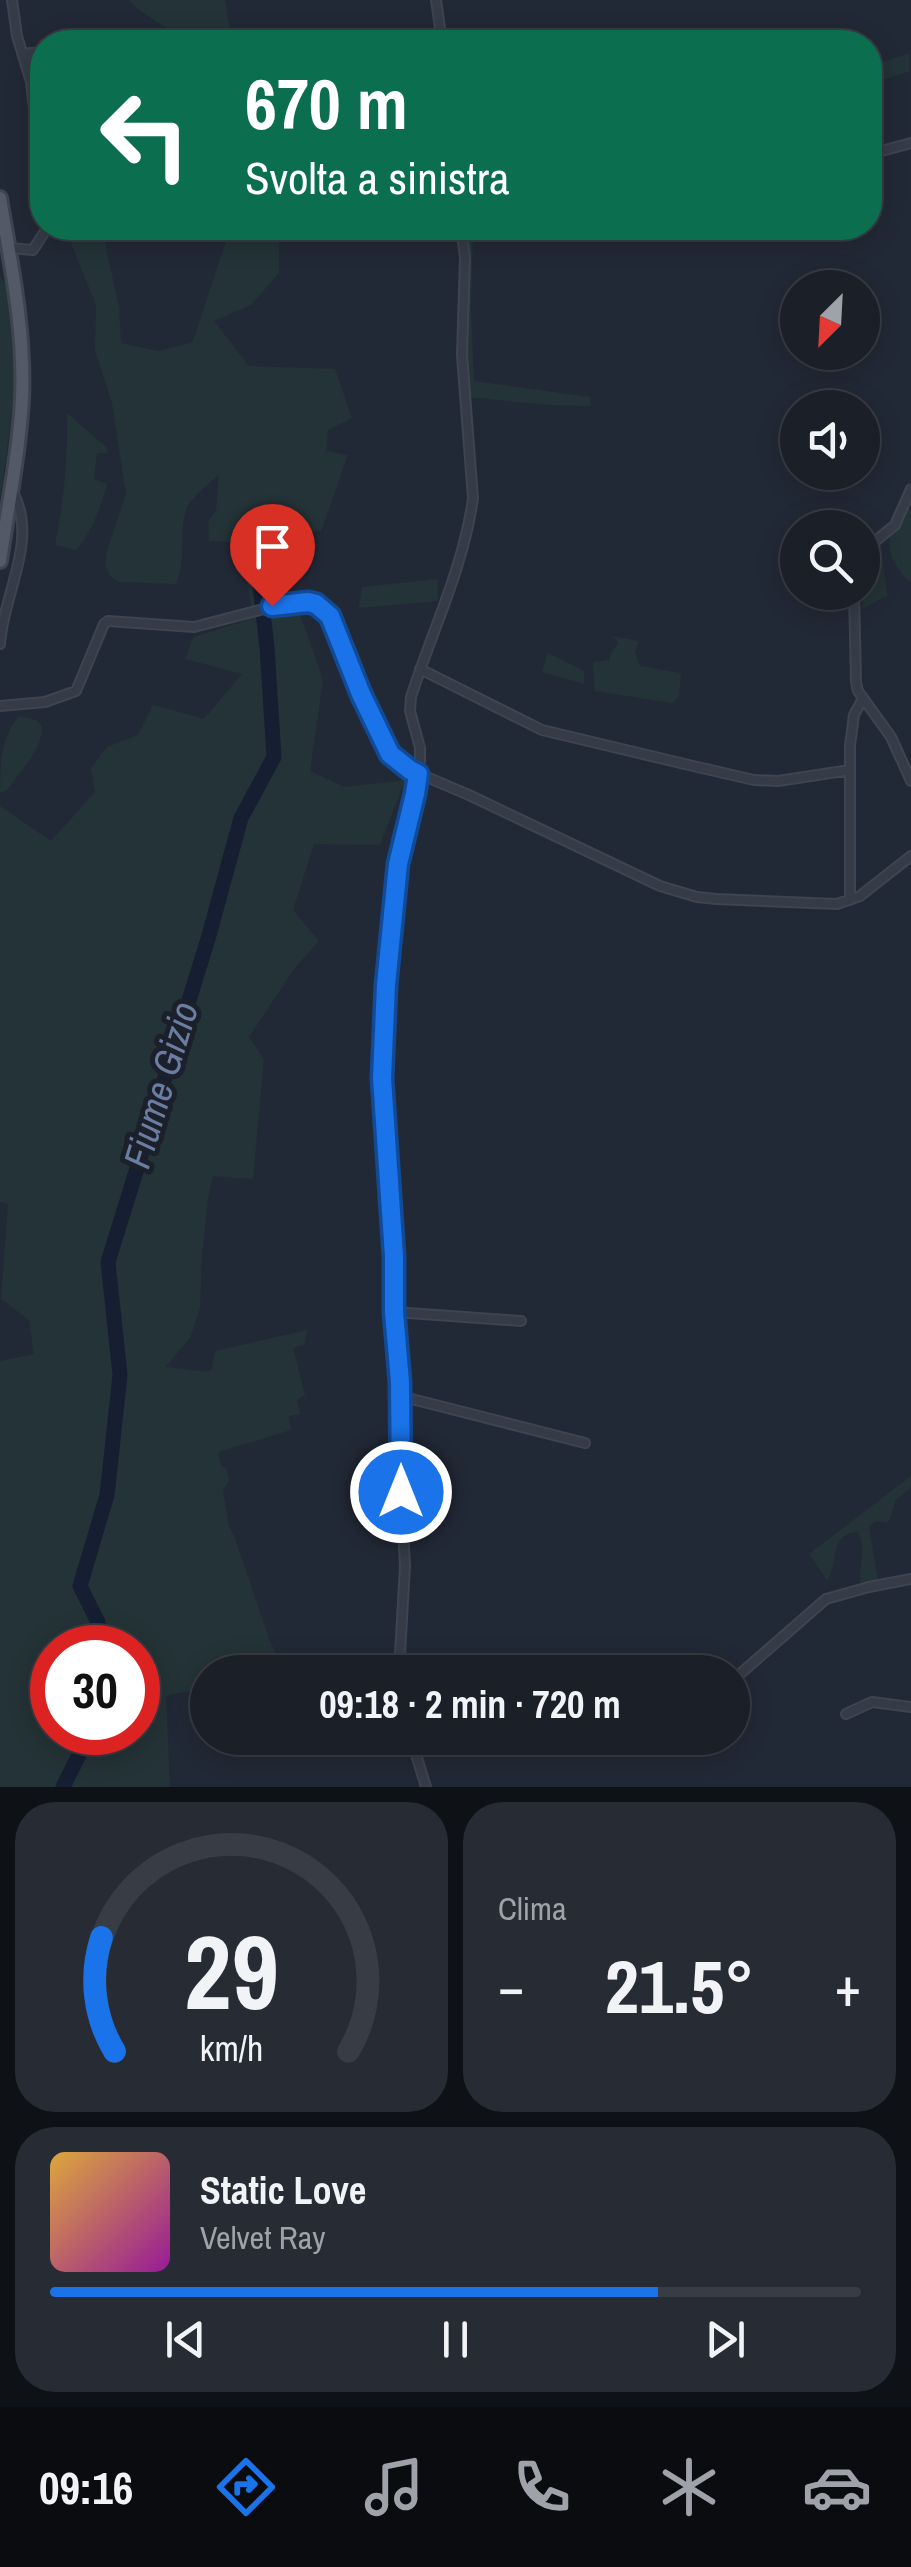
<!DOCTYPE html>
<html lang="it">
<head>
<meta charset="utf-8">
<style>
  body { margin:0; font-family:"Archivo Narrow",sans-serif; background:#272c34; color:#f1f3f6; height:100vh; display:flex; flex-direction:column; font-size:38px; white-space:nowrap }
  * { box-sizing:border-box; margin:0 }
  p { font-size:32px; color:#9fa2a8 }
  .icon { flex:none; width:55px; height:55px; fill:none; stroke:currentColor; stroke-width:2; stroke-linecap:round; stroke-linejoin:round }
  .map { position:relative; height:1787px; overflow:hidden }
  .panel { display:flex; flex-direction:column; gap:15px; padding:15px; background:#0e1116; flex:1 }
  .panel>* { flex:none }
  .hud { position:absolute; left:30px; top:30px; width:852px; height:210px; border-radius:40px; box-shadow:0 5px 25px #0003,0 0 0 2px #383d45; background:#0b6e4f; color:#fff; overflow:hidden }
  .needle { width:65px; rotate:204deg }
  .fabs { position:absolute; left:780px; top:270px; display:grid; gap:20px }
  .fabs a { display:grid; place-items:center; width:100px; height:100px; border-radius:50%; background:#1a1f28; box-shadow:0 5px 25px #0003,0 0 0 2px #383d45; font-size:50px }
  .speed { position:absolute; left:30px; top:1625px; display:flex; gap:20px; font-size:50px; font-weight:700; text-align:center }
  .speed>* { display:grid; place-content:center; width:130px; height:130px; border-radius:50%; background:#1a1f28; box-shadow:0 5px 25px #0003,0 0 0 2px #383d45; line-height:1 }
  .speed .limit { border:15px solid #d22; background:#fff; color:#111 }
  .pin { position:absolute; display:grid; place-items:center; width:85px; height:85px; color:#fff; margin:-102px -42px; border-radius:50% 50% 50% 0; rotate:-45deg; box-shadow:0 0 10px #0007 }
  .pin .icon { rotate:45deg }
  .me { position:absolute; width:110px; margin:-55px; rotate:0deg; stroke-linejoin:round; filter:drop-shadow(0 0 8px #0008) }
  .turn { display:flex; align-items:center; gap:35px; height:210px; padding:0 50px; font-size:45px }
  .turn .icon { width:130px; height:130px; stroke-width:2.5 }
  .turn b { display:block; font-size:70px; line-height:85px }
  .big { font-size:75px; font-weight:700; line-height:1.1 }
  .panel .card { flex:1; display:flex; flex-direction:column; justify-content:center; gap:15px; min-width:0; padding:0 35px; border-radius:40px; background:#272c34 }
  .panel .dial { align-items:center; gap:0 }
  .dial svg { height:260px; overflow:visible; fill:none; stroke:#383d45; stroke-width:7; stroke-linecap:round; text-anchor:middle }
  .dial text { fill:#f1f3f6; stroke:none }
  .song { display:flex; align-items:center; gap:30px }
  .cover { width:120px; height:120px; border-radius:15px; background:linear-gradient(135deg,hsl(40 70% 55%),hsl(300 70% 35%)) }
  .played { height:10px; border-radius:5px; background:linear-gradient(90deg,#1a73e8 75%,#383d45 75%) }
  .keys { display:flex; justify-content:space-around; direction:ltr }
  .heat { display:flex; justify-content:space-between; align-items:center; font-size:55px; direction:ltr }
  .panel .tiles { flex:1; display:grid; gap:15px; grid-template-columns:1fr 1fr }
  .card:last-child { grid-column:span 2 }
  .trip { position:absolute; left:190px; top:1655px; width:560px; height:100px; border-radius:50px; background:#1a1f28; box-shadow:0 5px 25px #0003,0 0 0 2px #383d45; font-weight:700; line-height:100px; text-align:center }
  .tab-bar { display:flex; height:160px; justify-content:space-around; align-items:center; background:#0a0c10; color:#9fa2a8 }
  .tab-bar .icon { width:70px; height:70px }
  .tab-bar .selected { color:#1a73e8 }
  .tab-bar b { font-size:45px; color:#f1f3f6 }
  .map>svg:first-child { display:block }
  .green { fill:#243337; fill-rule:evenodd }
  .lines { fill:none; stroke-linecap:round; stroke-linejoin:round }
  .river { stroke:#161f32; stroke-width:15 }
  .street-casing { stroke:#3e4450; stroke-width:12 }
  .primary-casing { stroke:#3e4450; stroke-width:18 }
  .street { stroke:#353b47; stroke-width:8 }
  .primary { stroke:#535967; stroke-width:12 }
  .route-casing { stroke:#114b97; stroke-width:25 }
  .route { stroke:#1a73e8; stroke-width:18 }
  .labels { text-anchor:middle; stroke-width:10; stroke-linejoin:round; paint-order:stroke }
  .water-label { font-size:38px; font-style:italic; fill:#6b7da0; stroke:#1b202b }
</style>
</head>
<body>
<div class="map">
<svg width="911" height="1787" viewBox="0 0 911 1787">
  <rect width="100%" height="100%" fill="#222936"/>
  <!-- green -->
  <path class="green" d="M 129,0 L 225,0 L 232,42 L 184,42 C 168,24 144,18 129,0 Z
    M 909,53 L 910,71 L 870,84 L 870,67 Z
    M 65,228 L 102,228 L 119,308 L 121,343 L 158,351 L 193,342 L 230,228 L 279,228 L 279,273 L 251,305 L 214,321 L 249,366 L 335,369 L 352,418 L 328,430 L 326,451 L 348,455 L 321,531 L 275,535 L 277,611 L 299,612 L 323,680 L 310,771 L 344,787 L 405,780 L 380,845 L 314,844 L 293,910 L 319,941 L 294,969 L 249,1037 L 264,1059 L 253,1179 L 213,1176 L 208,1198 L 202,1256 L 200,1308 L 190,1338 L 165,1367 L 208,1372 L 212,1369 L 215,1351 L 307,1330 L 305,1344 L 293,1348 L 305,1395 L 297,1400 L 300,1414 L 289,1416 L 291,1430 L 218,1452 L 221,1466 L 227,1469 L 229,1481 L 223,1490 L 229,1527 L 234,1536 L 268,1636 L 278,1658 L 292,1672 L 208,1672 L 207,1687 L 166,1696 L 170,1787 L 0,1787 L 0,1361 L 34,1354 L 29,1320 L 1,1299 L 8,1204 L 0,1202 L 0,806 L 51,841 L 95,792 L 91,768 L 107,747 L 138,735 L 153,705 L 204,719 L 242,674 L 185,659 L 194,637 L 254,618 L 238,542 L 209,541 L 208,522 L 216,510 L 219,474 C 209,484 191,497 186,510 C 178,534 187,560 176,584 L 120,582 L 111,577 L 105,565 L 107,551 L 126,494 L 112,403 L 95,351 L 96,305 ZM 52,1648 L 138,1648 L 138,1732 L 52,1732 Z
    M 467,228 L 473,228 L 473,230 L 471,310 L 474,381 L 590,397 L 591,406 L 549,405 L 468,397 Z
    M 0,276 L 7,287 L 8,296 L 15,389 L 0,500 Z
    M 67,413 L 107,448 L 107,453 L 97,453 L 94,479 L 107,484 C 100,508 93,531 76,550 L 55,545 C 64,501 68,458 67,413 Z
    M 905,509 L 911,509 L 911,582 C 899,574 887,554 890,539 C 892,534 902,515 905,509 Z
    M 881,545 L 887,596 L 862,609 L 863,558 Z
    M 437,579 L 438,601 L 359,608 L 362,587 Z
    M 611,636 L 639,641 L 635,652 L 640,666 L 681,673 L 679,697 L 672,703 L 595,691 L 593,662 L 609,660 L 612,651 L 618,644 L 617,640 Z
    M 548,653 L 584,671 L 584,684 L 542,672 Z
    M 19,716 L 36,720 L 42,726 C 43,750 20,771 7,790 L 0,793 C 0,764 0,739 19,716 Z
    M 911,1476 L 911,1487 L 895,1501 L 891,1517 L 887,1523 L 877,1521 L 869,1526 L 878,1581 L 861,1585 C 858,1567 867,1547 858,1532 C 828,1533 840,1562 827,1580 L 809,1554 Z"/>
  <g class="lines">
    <!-- river -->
    <path class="river" d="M 97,1648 L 98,1622 L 80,1586 L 107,1495 L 120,1375 L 108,1262 L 208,939 L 241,818 L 274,757 L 267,647 L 253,526
      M 63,1787 L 79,1755 L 84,1732"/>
    <defs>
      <path id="street" d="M 12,0 L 17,36 L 31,82 L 42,182
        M 436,0 L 442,42
        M 104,42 L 149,42
        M 23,54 L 42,52
        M 870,154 L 911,143
        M 9,248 L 33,250 L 47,228
        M 862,552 L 895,525 L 911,489
        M 854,592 L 856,682 L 858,691 L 891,737 L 911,781
        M 0,644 C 3,594 39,540 13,492
        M 420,669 L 542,730 L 693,766 L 754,780 L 778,781 L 850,770
        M 0,706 L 45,702 L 76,691 L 104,624 L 108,621 L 194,627 L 291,602 L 316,604 L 330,616 L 361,694 L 390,755 L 410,770 L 469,795 L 660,886 L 697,897 L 716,899 L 837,904 L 860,896 L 911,856
        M 850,900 L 850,746 L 854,715 L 863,698
        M 394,1312 L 521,1321
        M 400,1396 L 585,1443
        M 399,1672 L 405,1566 L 401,1492 L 400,1382 L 394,1312 L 394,1256 L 382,1078 L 386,985 L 397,864 L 415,794 L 420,761 L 420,748 L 410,711 L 411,697 C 432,631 464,566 473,498 L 462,355 L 465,257 L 461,228
        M 732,1681 L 826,1599 L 869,1587 L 911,1579
        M 846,1714 L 872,1702 L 911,1707
        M 411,1738 L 426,1787
        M 412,1741 L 568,1747 L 649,1746 L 665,1738"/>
      <path id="primary" d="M 0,198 C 11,264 25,331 22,399 C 19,453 8,507 0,561"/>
    </defs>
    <!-- street casing -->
    <use href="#street" class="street-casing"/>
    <!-- primary casing -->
    <use href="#primary" class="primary-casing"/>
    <!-- street -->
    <use href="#street" class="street"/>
    <!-- primary -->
    <use href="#primary" class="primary"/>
  </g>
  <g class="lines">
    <defs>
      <path id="route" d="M 272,606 L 308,602 L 316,604 L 330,616 L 361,694 L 390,754 L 410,770 L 418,774 L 415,794 L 398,864 L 386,985 L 382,1078 L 394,1256 L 394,1312 L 400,1382 L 401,1492"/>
    </defs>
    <!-- route casing -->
    <use href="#route" class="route-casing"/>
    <!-- route -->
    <use href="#route" class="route"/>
  </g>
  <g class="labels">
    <!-- water labels -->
    <g class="water-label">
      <text transform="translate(161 1085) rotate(-73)" y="13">Fiume Gizio</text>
    </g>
  </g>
</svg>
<div class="fabs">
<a><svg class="needle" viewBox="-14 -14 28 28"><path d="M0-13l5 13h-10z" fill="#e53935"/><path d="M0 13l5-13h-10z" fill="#9fa2a8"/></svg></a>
<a><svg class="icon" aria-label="sound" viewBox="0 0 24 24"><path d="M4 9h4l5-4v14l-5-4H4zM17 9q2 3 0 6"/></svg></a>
<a><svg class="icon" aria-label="search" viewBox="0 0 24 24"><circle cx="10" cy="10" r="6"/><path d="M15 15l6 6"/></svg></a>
</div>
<div class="speed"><div class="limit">30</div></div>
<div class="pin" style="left:272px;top:606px;background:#d93025"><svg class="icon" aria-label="arrive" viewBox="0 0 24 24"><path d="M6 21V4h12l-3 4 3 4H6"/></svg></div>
<svg class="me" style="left:401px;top:1492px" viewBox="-20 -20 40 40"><circle r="17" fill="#1a73e8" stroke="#fff" stroke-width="3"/><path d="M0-11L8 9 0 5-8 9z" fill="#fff"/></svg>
<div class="trip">09:18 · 2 min · 720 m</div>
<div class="hud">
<div class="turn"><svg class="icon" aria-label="left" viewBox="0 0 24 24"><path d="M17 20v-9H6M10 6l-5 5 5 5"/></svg><div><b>670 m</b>Svolta a sinistra</div></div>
</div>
</div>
<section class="panel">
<div class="tiles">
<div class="card dial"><svg viewBox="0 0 100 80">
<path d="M14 69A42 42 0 1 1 86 69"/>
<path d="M14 69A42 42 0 0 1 10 34" stroke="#1a73e8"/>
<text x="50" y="56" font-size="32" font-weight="700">29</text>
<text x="50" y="72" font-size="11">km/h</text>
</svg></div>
<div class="card"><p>Clima</p>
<div class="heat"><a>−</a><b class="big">21.5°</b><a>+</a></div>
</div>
<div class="card">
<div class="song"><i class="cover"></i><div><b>Static Love</b><p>Velvet Ray</p></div></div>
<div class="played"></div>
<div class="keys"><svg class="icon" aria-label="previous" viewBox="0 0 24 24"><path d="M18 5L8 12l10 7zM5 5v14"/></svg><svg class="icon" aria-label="pause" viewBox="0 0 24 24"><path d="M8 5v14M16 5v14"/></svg><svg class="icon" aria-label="next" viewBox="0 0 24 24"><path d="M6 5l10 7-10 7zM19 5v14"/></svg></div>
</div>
</div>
</section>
<nav class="tab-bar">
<b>09:16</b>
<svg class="icon selected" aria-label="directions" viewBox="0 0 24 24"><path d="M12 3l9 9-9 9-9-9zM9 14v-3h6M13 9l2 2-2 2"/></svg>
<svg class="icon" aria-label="music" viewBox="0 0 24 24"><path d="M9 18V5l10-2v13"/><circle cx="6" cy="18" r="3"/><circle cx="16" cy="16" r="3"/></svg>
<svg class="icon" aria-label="phone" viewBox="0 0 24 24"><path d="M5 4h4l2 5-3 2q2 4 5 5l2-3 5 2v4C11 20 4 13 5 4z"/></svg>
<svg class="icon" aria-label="climate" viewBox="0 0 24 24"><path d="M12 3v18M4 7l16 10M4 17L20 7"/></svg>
<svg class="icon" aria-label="car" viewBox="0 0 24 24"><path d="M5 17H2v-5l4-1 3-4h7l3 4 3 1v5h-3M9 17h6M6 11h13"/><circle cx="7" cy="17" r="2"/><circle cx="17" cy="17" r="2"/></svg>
</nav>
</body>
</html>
